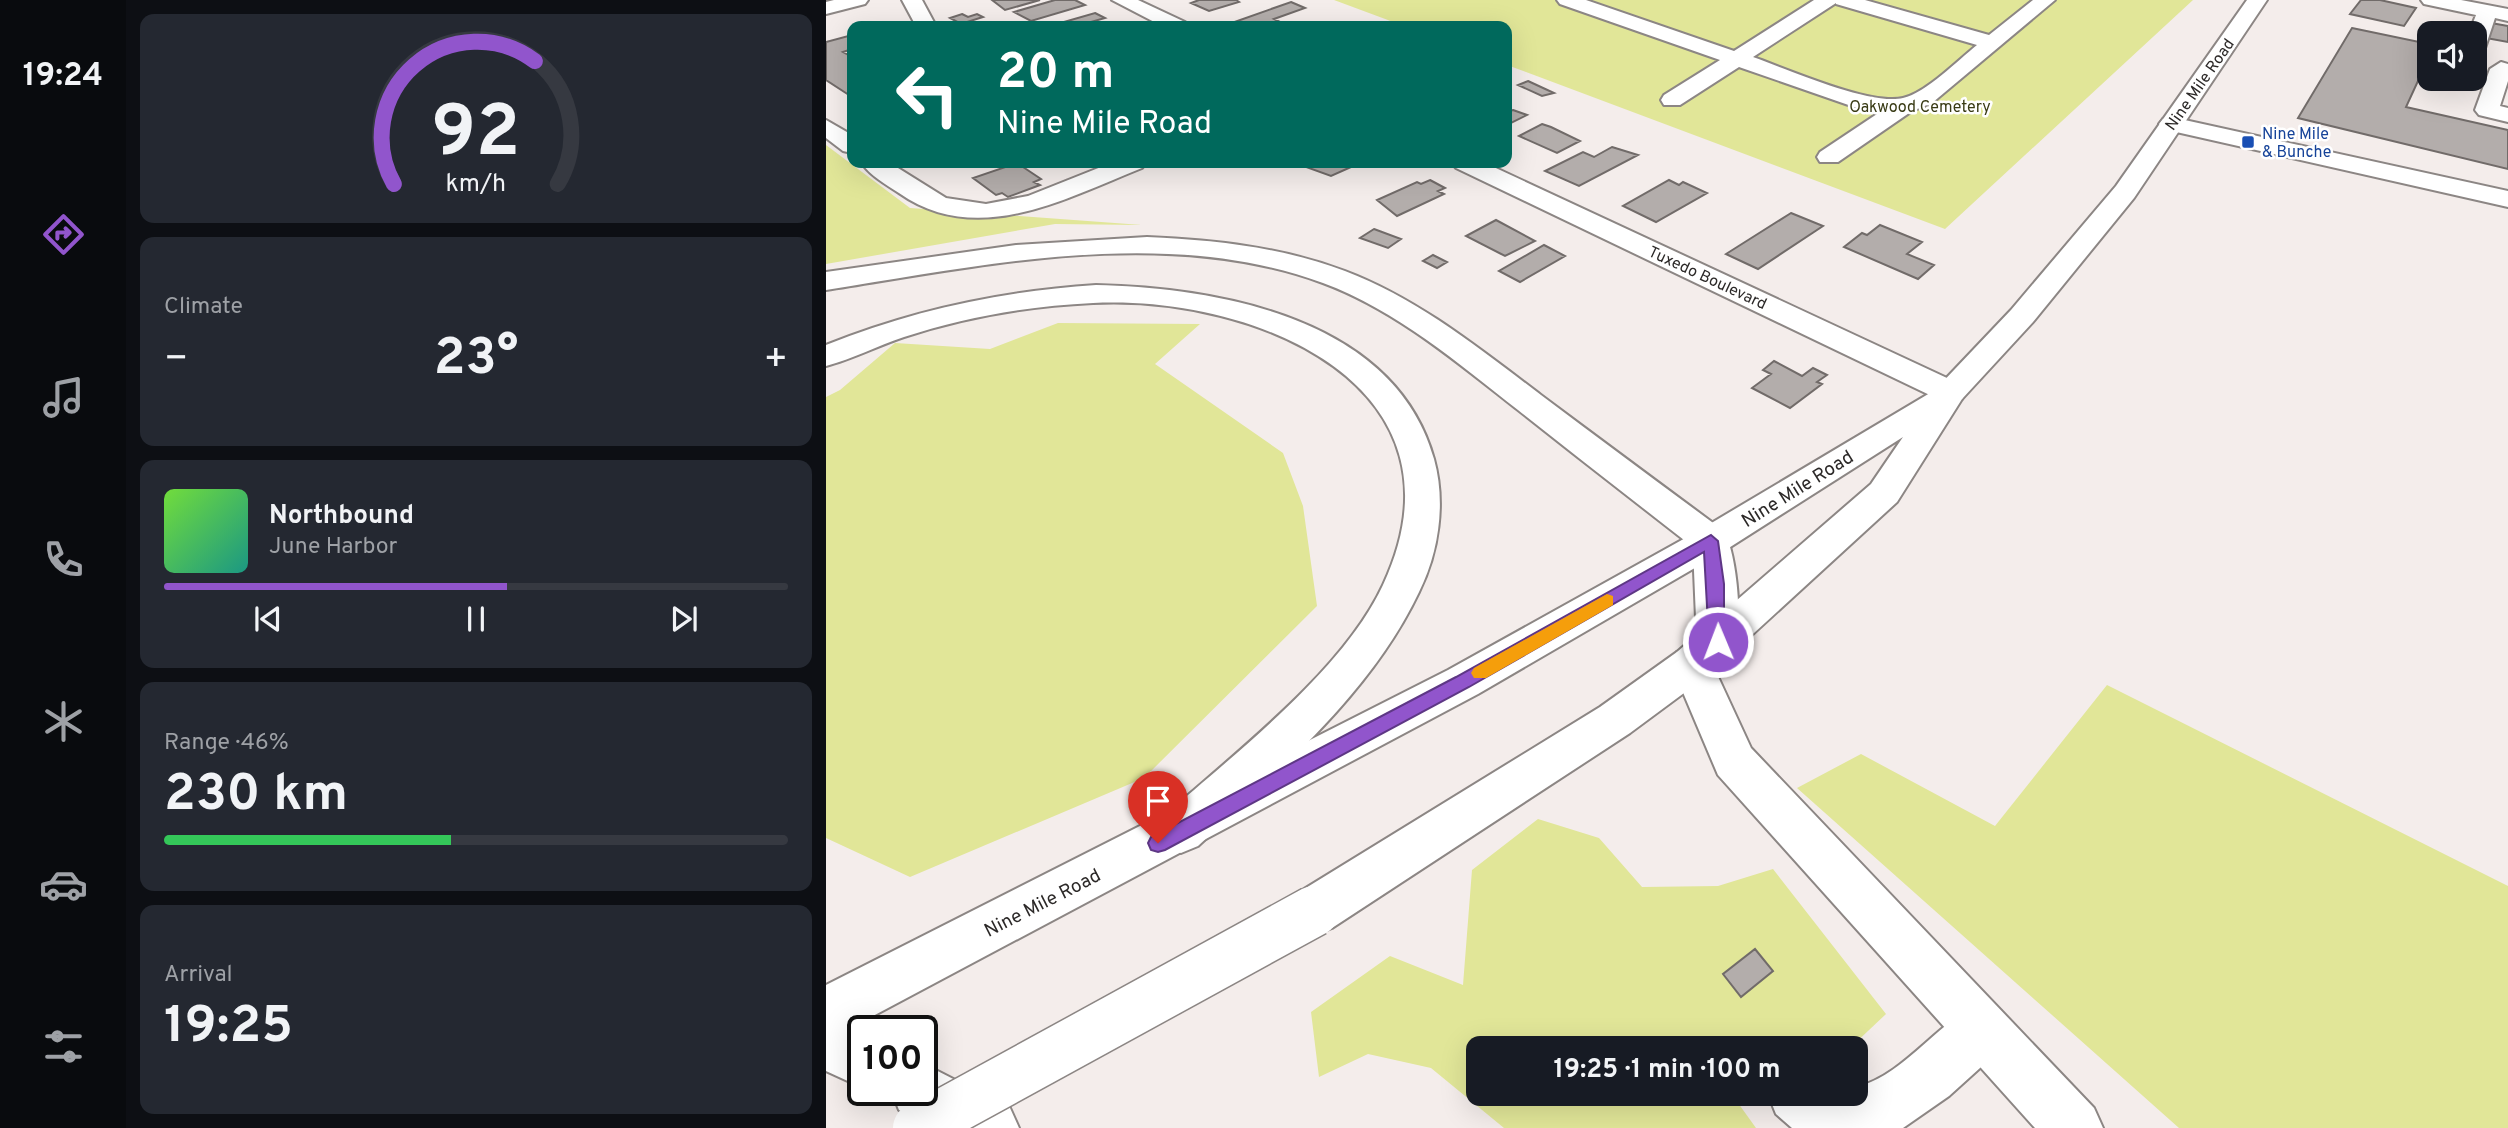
<!DOCTYPE html>
<html lang="en">
<head>
<meta charset="utf-8">
<style>
  body { margin:0; font-family:Overpass,sans-serif; background:#242831; color:#f1f3f6; height:100vh; display:flex; flex-direction:column; font-size:26px; white-space:nowrap }
  * { box-sizing:border-box; margin:0 }
  p { font-size:23px; color:#9ea1a6 }
  .icon { flex:none; width:38px; height:38px; fill:none; stroke:currentColor; stroke-width:2; stroke-linecap:round; stroke-linejoin:round }
  .map { position:relative; flex:1; overflow:hidden }
  .details { display:flex; flex-direction:column; gap:14px; padding:14px; background:#0d0f14; width:700px }
  .details>* { flex:none }
  .guide { position:absolute; left:21px; top:21px; width:665px; height:147px; border-radius:14px; box-shadow:0 7px 28px #0002; background:#00695c; color:#fff; overflow:hidden }
  .buttons { position:absolute; left:1591px; top:21px; display:grid; gap:14px }
  .buttons a { display:grid; place-items:center; width:70px; height:70px; border-radius:14px; background:#171b24; box-shadow:0 7px 28px #0002; font-size:35px }
  .speed { position:absolute; left:21px; top:1015px; display:flex; gap:14px; font-size:35px; font-weight:700; text-align:center }
  .speed>* { display:grid; place-content:center; width:91px; height:91px; border-radius:50%; background:#171b24; box-shadow:0 7px 28px #0002; line-height:1 }
  .speed .limit { border:4px solid #111; border-radius:10px; background:#fff; color:#111 }
  .pin { position:absolute; display:grid; place-items:center; width:60px; height:60px; color:#fff; margin:-72px -30px; border-radius:50% 50% 50% 0; rotate:-45deg; box-shadow:0 0 7px #0007 }
  .pin .icon { rotate:45deg }
  .me { position:absolute; width:77px; margin:-38px; rotate:359deg; stroke-linejoin:round; filter:drop-shadow(0 0 5px #0008) }
  .turn { display:flex; align-items:center; gap:24px; height:147px; padding:0 35px; font-size:32px }
  .turn .icon { width:91px; height:91px; stroke-width:2.5 }
  .turn b { display:block; font-size:49px; line-height:60px }
  .big { font-size:52px; font-weight:700; line-height:1.1 }
  .details .widget { flex:1; display:flex; flex-direction:column; justify-content:center; gap:10px; min-width:0; padding:0 24px; border-radius:14px; background:#242831 }
  .details .dial { align-items:center; gap:0 }
  .dial svg { height:182px; overflow:visible; fill:none; stroke:#363941; stroke-width:7; stroke-linecap:round; text-anchor:middle }
  .dial text { fill:#f1f3f6; stroke:none }
  .song { display:flex; align-items:center; gap:21px }
  .cover { width:84px; height:84px; border-radius:10px; background:linear-gradient(135deg,hsl(100 70% 55%),hsl(170 70% 35%)) }
  .played { height:7px; border-radius:4px; background:linear-gradient(90deg,#9155cc 55%,#363941 55%) }
  .keys { display:flex; justify-content:space-around; direction:ltr }
  .heat { display:flex; justify-content:space-between; align-items:center; font-size:38px; direction:ltr }
  .charge { height:10px; border-radius:5px; background:linear-gradient(90deg,#34c759 46%,#363941 0) }
  .trip { position:absolute; left:640px; top:1036px; width:402px; height:70px; border-radius:14px; background:#171b24; box-shadow:0 7px 28px #0002; font-weight:700; line-height:70px; text-align:center }
  main { display:flex; flex:1; min-height:0 }
  .dock { display:flex; flex-direction:column; width:126px; justify-content:space-around; align-items:center; background:#090b0e; color:#9ea1a6 }
  .dock .icon { width:49px; height:49px }
  .dock .active { color:#9155cc }
  .dock b { font-size:32px; color:#f1f3f6 }
  .map>svg:first-child { display:block }
  .green { fill:#e1e698 }
  .building { fill:#b3adab; stroke:#716b69; stroke-width:2 }
  .lines { fill:none; stroke-linecap:round; stroke-linejoin:round }
  .minor-casing { stroke:#8c8684; stroke-width:4 }
  .major-casing { stroke:#8c8684; stroke-width:4 }
  .highway-casing { stroke:#8c8684; stroke-width:4 }
  .minor { fill:#fff; fill-rule:evenodd }
  .major { fill:#fff; fill-rule:evenodd }
  .highway { fill:#fff; fill-rule:evenodd }
  .major-bridge-casing { stroke:#8c8684; stroke-width:53; stroke-linecap:butt }
  .major-bridge { stroke:#fff; stroke-width:50 }
  .route { fill:#9155cc; stroke:#5e3785; stroke-width:2 }
  .slow { fill:#f59e0b }
  .transit-dot { fill:#1a4fb4; stroke:#fff; stroke-width:2.5 }
  .labels { text-anchor:middle; stroke-width:5; stroke-linejoin:round; paint-order:stroke }
  .far-street-label { font-size:16px; fill:#2c2928; stroke:#fff }
  .far-park-label { font-size:16px; fill:#393b15; stroke:#fff }
  .far-transit-label { font-size:16px; fill:#164399; stroke:#fff; text-anchor:start }
  .street-label { font-size:19px; fill:#2c2928; stroke:#fff }
</style>
</head>
<body>
<main>
<nav class="dock">
<b>19:24</b>
<svg class="icon active" aria-label="directions" viewBox="0 0 24 24"><path d="M12 3l9 9-9 9-9-9zM9 14v-3h6M13 9l2 2-2 2"/></svg>
<svg class="icon" aria-label="music" viewBox="0 0 24 24"><path d="M9 18V5l10-2v13"/><circle cx="6" cy="18" r="3"/><circle cx="16" cy="16" r="3"/></svg>
<svg class="icon" aria-label="phone" viewBox="0 0 24 24"><path d="M5 4h4l2 5-3 2q2 4 5 5l2-3 5 2v4C11 20 4 13 5 4z"/></svg>
<svg class="icon" aria-label="climate" viewBox="0 0 24 24"><path d="M12 3v18M4 7l16 10M4 17L20 7"/></svg>
<svg class="icon" aria-label="car" viewBox="0 0 24 24"><path d="M5 17H2v-5l4-1 3-4h7l3 4 3 1v5h-3M9 17h6M6 11h13"/><circle cx="7" cy="17" r="2"/><circle cx="17" cy="17" r="2"/></svg>
<svg class="icon" aria-label="filters" viewBox="0 0 24 24"><path d="M4 7h16M4 17h16"/><circle cx="9" cy="7" r="2"/><circle cx="15" cy="17" r="2"/></svg>
</nav>
<section class="details">
<div class="widget dial"><svg viewBox="0 0 100 80">
<path d="M14 69A42 42 0 1 1 86 69"/>
<path d="M14 69A42 42 0 0 1 76 15" stroke="#9155cc"/>
<text x="50" y="56" font-size="32" font-weight="700">92</text>
<text x="50" y="72" font-size="11">km/h</text>
</svg></div>
<div class="widget"><p>Climate</p>
<div class="heat"><a>−</a><b class="big">23°</b><a>+</a></div>
</div>
<div class="widget">
<div class="song"><i class="cover"></i><div><b>Northbound</b><p>June Harbor</p></div></div>
<div class="played"></div>
<div class="keys"><svg class="icon" aria-label="previous" viewBox="0 0 24 24"><path d="M18 5L8 12l10 7zM5 5v14"/></svg><svg class="icon" aria-label="pause" viewBox="0 0 24 24"><path d="M8 5v14M16 5v14"/></svg><svg class="icon" aria-label="next" viewBox="0 0 24 24"><path d="M6 5l10 7-10 7zM19 5v14"/></svg></div>
</div>
<div class="widget"><p>Range · 46%</p><b class="big">230 km</b><div class="charge"></div></div>
<div class="widget"><p>Arrival</p><b class="big">19:25</b></div>
</section>
<div class="map">
<svg width="1682" height="1128" viewBox="0 0 1682 1128">
  <rect width="100%" height="100%" fill="#f4edeb"/>
  <!-- green -->
  <path class="green" d="M 508,0 L 1367,0 L 1119,229 L 681,65 L 681,26 L 578,26 Z
    M 0,145 L 84,208 L 316,225 L 229,224 L 0,264 Z
    M 232,323 L 374,324 L 329,364 L 457,453 L 477,506 L 491,606 L 318,778 L 84,877 L 0,838 L 0,397 L 14,390 L 69,343 L 164,349 Z
    M 1281,685 L 1682,886 L 1682,1128 L 1353,1128 L 971,788 L 1035,754 L 1169,826 Z
    M 712,819 L 773,838 L 816,887 L 892,886 L 947,869 L 1060,1014 L 1024,1048 L 653,1048 L 653,1094 L 917,1094 L 907,1096 L 930,1128 L 678,1128 L 605,1068 L 542,1054 L 493,1077 L 485,1012 L 564,956 L 637,985 L 646,870 Z"/>
  <!-- building -->
  <path class="building" d="M 166,0 L 214,0 L 179,10 Z
    M 229,0 L 249,0 L 259,5 L 205,21 L 188,12 Z
    M 373,0 L 410,0 L 413,2 L 383,11 L 365,3 Z
    M 1535,0 L 1554,0 L 1590,8 L 1578,26 L 1524,14 Z
    M 465,2 L 479,8 L 448,19 L 452,21 L 440,26 L 400,25 Z
    M 269,13 L 279,18 L 251,26 L 224,26 Z
    M 136,14 L 142,17 L 151,14 L 157,17 L 135,24 L 124,18 Z
    M 1665,23 L 1682,26 L 1682,42 L 1660,38 Z
    M 1526,28 L 1603,44 L 1603,57 L 1580,107 L 1682,130 L 1682,169 L 1472,118 Z
    M 26,35 L 26,49 L 17,52 L 26,57 L 26,97 L 0,80 L 0,42 Z
    M 702,81 L 728,93 L 716,96 L 692,85 Z
    M 687,110 L 701,115 L 681,125 L 681,112 Z
    M 716,124 L 725,127 L 754,141 L 731,153 L 693,136 Z
    M 786,147 L 812,155 L 753,186 L 719,171 L 757,152 L 768,157 Z
    M 191,163 L 215,179 L 208,182 L 214,185 L 182,197 L 176,193 L 170,195 L 147,178 Z
    M 485,163 L 534,163 L 505,176 L 480,167 Z
    M 604,180 L 619,188 L 612,191 L 618,194 L 571,216 L 551,200 L 591,182 L 595,184 Z
    M 843,180 L 853,185 L 857,182 L 881,193 L 830,222 L 797,206 Z
    M 965,213 L 997,226 L 932,269 L 900,254 Z
    M 670,220 L 709,241 L 679,256 L 640,236 Z
    M 1054,225 L 1096,242 L 1081,254 L 1108,265 L 1092,279 L 1018,247 L 1036,233 L 1041,235 Z
    M 548,229 L 575,239 L 562,248 L 534,238 Z
    M 718,245 L 739,256 L 694,282 L 673,271 Z
    M 607,255 L 621,262 L 611,268 L 597,261 Z
    M 948,361 L 976,376 L 987,368 L 1001,375 L 991,382 L 996,384 L 964,408 L 926,388 L 945,374 L 937,370 Z
    M 929,949 L 947,971 L 915,997 L 897,974 Z"/>
  <g class="lines">
    <defs>
      <path id="minor" d="M 8,0 L 42,0 L 39,4 L 0,14 L 0,2 Z
        M 76,0 L 96,0 L 110,26 L 90,26 Z
        M 286,0 L 312,0 L 359,22 L 362,26 L 336,26 Z
        M 731,0 L 760,0 L 908,51 L 988,0 L 1039,0 L 1163,35 L 1207,0 L 1229,0 L 1106,103 L 1086,111 L 1012,162 L 994,162 L 991,157 L 994,152 L 1054,112 L 1034,109 L 913,67 L 854,105 L 838,105 L 835,100 L 838,95 L 894,60 L 734,4 ZM 1010,3 L 1010,4 L 1151,45 C 1132,60 1100,93 1077,98 C 1045,106 961,69 927,57 Z
        M 1595,0 L 1635,0 L 1682,9 L 1682,21 L 1669,18 L 1659,48 L 1648,54 L 1648,33 L 1643,33 L 1650,15 L 1598,4 Z
        M 1675,62 L 1682,64 L 1682,81 L 1674,106 L 1682,108 L 1682,122 L 1653,115 L 1649,110 L 1664,69 Z
        M 1345,117 L 1682,191 L 1682,207 L 1337,129 L 1333,124 L 1337,119 Z
        M 0,120 L 26,135 L 26,153 L 17,151 L 0,138 Z
        M 36,163 L 64,163 L 120,198 L 160,204 L 202,196 L 285,163 L 320,163 L 316,168 C 238,199 151,248 73,193 C 61,185 43,175 36,163 Z
        M 626,163 L 659,163 L 1136,385 L 1140,392 L 1136,399 L 1124,402 L 1112,399 L 630,168 Z
        M 1156,1003 L 1175,1011 L 1183,1030 L 1175,1049 L 1123,1096 L 1077,1128 L 966,1128 L 950,1114 L 942,1094 L 1031,1094 L 1031,1087 C 1080,1074 1110,1022 1156,1003 Z"/>
      <path id="major" d="M 1421,0 L 1441,0 L 1308,198 L 1207,322 L 1136,399 L 1071,502 L 881,676 L 804,733 L 506,928 L 488,935 L 470,928 L 463,911 L 470,894 L 774,707 L 851,652 L 1045,484 L 1077,437 L 898,551 L 652,694 L 0,1041 L 0,985 L 622,670 L 872,531 L 1109,390 L 1185,310 L 1290,186 Z"/>
      <path id="highway" d="M 321,237 C 389,240 455,247 519,271 C 591,298 654,349 715,395 C 776,441 837,486 898,531 C 911,554 918,631 907,654 L 892,658 L 882,655 L 925,748 L 1268,1108 L 1277,1128 L 1209,1128 L 892,775 L 845,664 L 851,652 L 866,647 L 876,650 L 871,642 L 867,547 C 808,501 750,456 692,410 C 632,363 570,310 497,283 C 339,225 161,265 0,290 L 0,272 L 190,245 Z
        M 270,285 C 395,288 569,319 608,459 C 620,502 613,552 593,592 C 544,695 453,770 372,846 L 355,853 L 338,846 L 331,831 L 338,816 C 409,753 517,671 557,585 C 650,386 429,295 267,303 C 202,306 139,317 78,337 C 51,346 27,359 0,366 L 0,345 C 87,310 177,291 270,285 Z
        M 0,1014 L 37,1031 L 37,1088 L 0,1071 Z
        M 96,1063 L 184,1108 L 193,1128 L 106,1128 L 73,1110 L 65,1090 L 96,1090 Z"/>
    </defs>
    <!-- minor casing -->
    <use href="#minor" class="minor-casing"/>
    <!-- major casing -->
    <use href="#major" class="major-casing"/>
    <!-- highway casing -->
    <use href="#highway" class="highway-casing"/>
    <!-- minor -->
    <use href="#minor" class="minor"/>
    <!-- major -->
    <use href="#major" class="major"/>
    <!-- highway -->
    <use href="#highway" class="highway"/>
    <defs>
      <path id="major-bridge" d="M 92,1128 L 488,911"/>
    </defs>
    <!-- major-bridge casing -->
    <use href="#major-bridge" class="major-bridge-casing"/>
    <!-- major-bridge -->
    <use href="#major-bridge" class="major-bridge"/>
  </g>
  <!-- route -->
  <path class="route" d="M 885,535 L 892,541 L 898,584 L 898,647 L 892,649 L 883,642 L 878,552 L 643,687 L 339,850 L 332,852 L 325,850 L 322,843 L 325,837 L 630,677 Z"/>
  <!-- slow -->
  <path class="slow" d="M 781,594 L 787,596 L 787,605 L 660,678 L 648,678 L 645,673 L 648,668 Z"/>
  <!-- markers -->
  <rect class="transit-dot" x="1415" y="135" width="14" height="14" rx="3.5"/>
  <g class="labels">
    <!-- far-street labels -->
    <g class="far-street-label">
      <text transform="translate(1373 84) rotate(-55)" y="6">Nine Mile Road</text>
      <text transform="translate(882 277) rotate(25)" y="6">Tuxedo Boulevard</text>
    </g>
    <!-- far-park labels -->
    <g class="far-park-label">
      <text x="1094" y="112">Oakwood Cemetery</text>
    </g>
    <!-- far-transit labels -->
    <g class="far-transit-label">
      <text x="1436" y="139">Nine Mile<tspan x="1436" dy="18">&amp; Bunche</tspan></text>
    </g>
    <!-- street labels -->
    <g class="street-label">
      <text transform="translate(971 488) rotate(-32)" y="7">Nine Mile Road</text>
      <text transform="translate(216 902) rotate(-27)" y="7">Nine Mile Road</text>
    </g>
  </g>
</svg>
<div class="buttons">
<a><svg class="icon" aria-label="sound" viewBox="0 0 24 24"><path d="M4 9h4l5-4v14l-5-4H4zM17 9q2 3 0 6"/></svg></a>
</div>
<div class="speed"><div class="limit">100</div></div>
<div class="pin" style="left:332px;top:843px;background:#d93025"><svg class="icon" aria-label="arrive" viewBox="0 0 24 24"><path d="M6 21V4h12l-3 4 3 4H6"/></svg></div>
<svg class="me" style="left:892px;top:642px" viewBox="-20 -20 40 40"><circle r="17" fill="#9155cc" stroke="#fff" stroke-width="3"/><path d="M0-11L8 9 0 5-8 9z" fill="#fff"/></svg>
<div class="trip">19:25 · 1 min · 100 m</div>
<div class="guide">
<div class="turn"><svg class="icon" aria-label="left" viewBox="0 0 24 24"><path d="M17 20v-9H6M10 6l-5 5 5 5"/></svg><div><b>20 m</b>Nine Mile Road</div></div>
</div>
</div>
</main>
</body>
</html>
